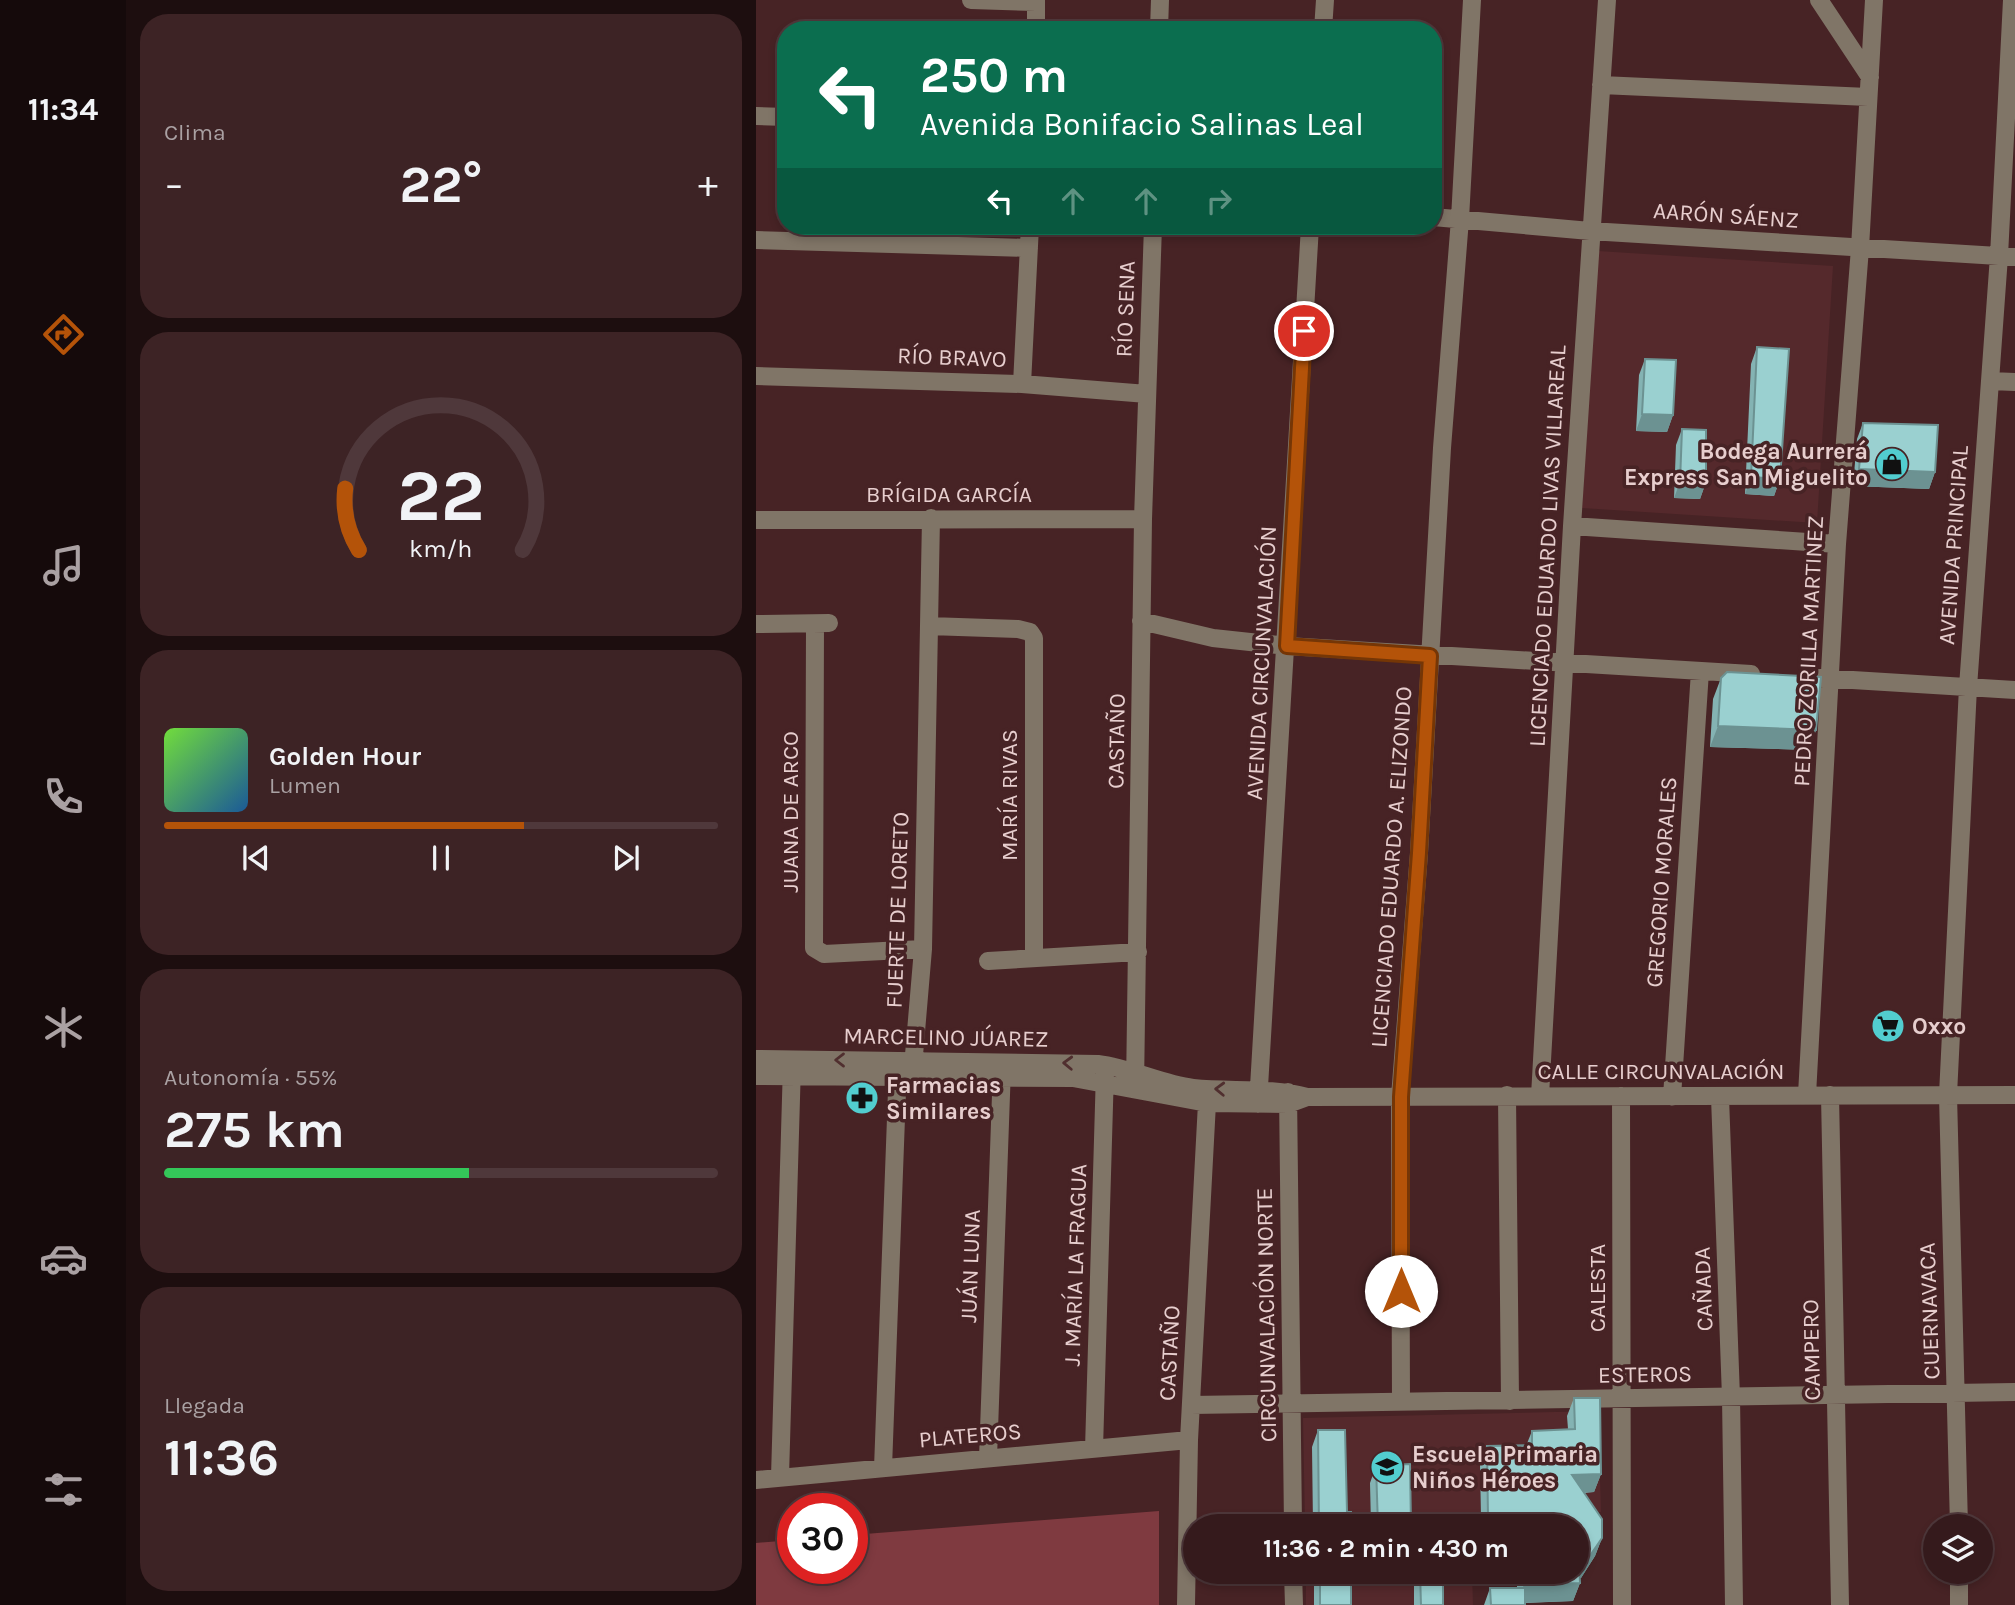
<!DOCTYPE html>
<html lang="es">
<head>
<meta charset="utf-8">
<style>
  body { margin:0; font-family:Karla,sans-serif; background:#3d2325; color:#f1f3f6; height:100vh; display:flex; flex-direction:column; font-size:26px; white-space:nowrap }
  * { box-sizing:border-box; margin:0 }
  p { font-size:23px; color:#aaa1a3 }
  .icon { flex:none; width:38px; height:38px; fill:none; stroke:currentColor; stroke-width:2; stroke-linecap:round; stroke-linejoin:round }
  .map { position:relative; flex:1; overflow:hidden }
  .drawer { display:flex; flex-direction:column; gap:14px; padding:14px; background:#1d0e0f; width:630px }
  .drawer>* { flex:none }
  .banner { position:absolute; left:21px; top:21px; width:665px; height:214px; border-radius:28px; box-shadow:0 4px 10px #0003,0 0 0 2px #4f383b; background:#0b6e4f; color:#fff; overflow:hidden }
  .controls { position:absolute; left:1167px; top:1514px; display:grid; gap:14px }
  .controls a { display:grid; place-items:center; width:70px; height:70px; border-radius:50%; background:#351a1c; box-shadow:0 4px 10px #0003,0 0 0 2px #4f383b; font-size:35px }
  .speed { position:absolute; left:21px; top:1493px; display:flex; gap:14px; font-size:35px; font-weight:700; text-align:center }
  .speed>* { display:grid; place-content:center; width:91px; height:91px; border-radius:50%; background:#351a1c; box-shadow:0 4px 10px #0003,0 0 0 2px #4f383b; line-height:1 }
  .speed .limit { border:10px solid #d22; background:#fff; color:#111 }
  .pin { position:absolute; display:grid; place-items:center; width:60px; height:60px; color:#fff; margin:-30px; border:4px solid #fff; border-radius:50%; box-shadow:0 2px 7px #0007 }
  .me { position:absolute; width:77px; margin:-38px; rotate:0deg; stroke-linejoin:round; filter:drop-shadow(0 0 5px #0008) }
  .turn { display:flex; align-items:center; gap:24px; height:147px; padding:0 28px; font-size:32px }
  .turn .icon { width:91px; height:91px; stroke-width:2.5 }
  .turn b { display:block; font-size:49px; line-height:60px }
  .lanes { display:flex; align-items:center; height:66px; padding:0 28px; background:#0003; justify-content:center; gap:35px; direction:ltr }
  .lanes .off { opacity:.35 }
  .big { font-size:52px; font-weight:700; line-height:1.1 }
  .drawer .card { flex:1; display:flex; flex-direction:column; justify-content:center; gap:10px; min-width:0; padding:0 24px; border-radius:28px; background:#3d2325 }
  .drawer .dial { align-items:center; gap:0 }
  .dial svg { height:182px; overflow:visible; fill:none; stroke:#4f383b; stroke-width:7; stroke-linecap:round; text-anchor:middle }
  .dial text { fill:#f1f3f6; stroke:none }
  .song { display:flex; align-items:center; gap:21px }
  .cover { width:84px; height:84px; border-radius:10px; background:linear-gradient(135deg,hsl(100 70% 55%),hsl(210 70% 35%)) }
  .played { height:7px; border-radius:4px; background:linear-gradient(90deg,#b45309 65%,#4f383b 65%) }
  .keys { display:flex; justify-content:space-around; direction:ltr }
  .heat { display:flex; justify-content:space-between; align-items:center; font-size:38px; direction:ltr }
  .charge { height:10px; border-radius:5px; background:linear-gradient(90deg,#34c759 55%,#4f383b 0) }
  .trip { position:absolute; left:427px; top:1514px; width:406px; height:70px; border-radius:35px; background:#351a1c; box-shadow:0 4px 10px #0003,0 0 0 2px #4f383b; font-weight:700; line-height:70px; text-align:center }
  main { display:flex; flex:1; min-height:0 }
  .dock { display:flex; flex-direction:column; width:126px; justify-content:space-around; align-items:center; background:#150a0b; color:#aaa1a3 }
  .dock .icon { width:49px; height:49px }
  .dock .active { color:#b45309 }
  .dock b { font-size:32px; color:#f1f3f6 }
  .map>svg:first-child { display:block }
  .built { fill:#55292c }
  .green { fill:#7f3a40 }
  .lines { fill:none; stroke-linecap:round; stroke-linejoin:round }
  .minor { stroke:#807567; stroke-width:18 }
  .wall { fill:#84b3b3 }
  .shaded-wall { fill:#6c9292 }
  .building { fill:#9ad0d0; stroke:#6c9292; stroke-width:2 }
  .oneway { stroke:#502f2f }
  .route-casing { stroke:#753606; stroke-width:18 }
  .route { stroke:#b45309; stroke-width:12 }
  .labels { text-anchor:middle; stroke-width:7; stroke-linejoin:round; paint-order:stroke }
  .street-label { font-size:23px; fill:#e7cece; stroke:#472325 }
  .poi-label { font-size:23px; font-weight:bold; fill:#e7cece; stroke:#472325; text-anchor:start }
</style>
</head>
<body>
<main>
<nav class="dock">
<b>11:34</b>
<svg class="icon active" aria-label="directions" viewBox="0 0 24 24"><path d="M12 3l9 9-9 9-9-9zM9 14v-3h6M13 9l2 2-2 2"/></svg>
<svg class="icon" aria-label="music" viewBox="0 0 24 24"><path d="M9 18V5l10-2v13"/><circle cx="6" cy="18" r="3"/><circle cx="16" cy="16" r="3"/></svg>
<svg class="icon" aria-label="phone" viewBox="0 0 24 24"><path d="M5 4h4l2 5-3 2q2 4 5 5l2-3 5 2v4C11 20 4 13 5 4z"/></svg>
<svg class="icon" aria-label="climate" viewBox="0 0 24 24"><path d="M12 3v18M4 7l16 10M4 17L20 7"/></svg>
<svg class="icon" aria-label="car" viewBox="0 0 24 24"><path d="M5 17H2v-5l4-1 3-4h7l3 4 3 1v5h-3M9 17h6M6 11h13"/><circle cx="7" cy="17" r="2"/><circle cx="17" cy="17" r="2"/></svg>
<svg class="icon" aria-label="filters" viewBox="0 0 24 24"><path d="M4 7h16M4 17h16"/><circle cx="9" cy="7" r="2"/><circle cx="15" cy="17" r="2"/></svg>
</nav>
<section class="drawer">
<div class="card"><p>Clima</p>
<div class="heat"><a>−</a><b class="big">22°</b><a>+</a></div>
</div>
<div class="card dial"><svg viewBox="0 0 100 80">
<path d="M14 69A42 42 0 1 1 86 69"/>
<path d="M14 69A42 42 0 0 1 8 42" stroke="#b45309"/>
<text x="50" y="56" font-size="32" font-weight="700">22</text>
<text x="50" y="72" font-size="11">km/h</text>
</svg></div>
<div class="card">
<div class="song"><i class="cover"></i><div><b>Golden Hour</b><p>Lumen</p></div></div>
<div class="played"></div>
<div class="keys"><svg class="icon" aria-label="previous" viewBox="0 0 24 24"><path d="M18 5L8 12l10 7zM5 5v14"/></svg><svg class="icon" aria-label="pause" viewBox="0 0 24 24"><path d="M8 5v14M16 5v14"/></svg><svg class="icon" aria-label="next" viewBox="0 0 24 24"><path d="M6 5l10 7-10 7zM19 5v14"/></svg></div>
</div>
<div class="card"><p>Autonomía · 55%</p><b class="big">275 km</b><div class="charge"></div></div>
<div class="card"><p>Llegada</p><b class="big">11:36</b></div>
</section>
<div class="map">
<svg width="1259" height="1605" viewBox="0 0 1259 1605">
  <rect width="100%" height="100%" fill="#472325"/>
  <!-- built -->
  <path class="built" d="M 842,251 L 1077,266 L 1061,523 L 826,508 Z
    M 842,1411 L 845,1512 L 715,1516 L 715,1526 L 549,1526 L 547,1418 Z
    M 550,1572 L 716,1572 L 717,1605 L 550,1605 Z"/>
  <!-- green -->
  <path class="green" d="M 403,1511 L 403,1605 L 0,1605 L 0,1543 L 37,1540 L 37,1568 L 96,1568 L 96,1535 Z"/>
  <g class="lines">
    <!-- minor -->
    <path class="minor" d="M 215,0 L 280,2
      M 1063,0 L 1114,77
      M 280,30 L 280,0
      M 403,30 L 404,0
      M 567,30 L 569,0
      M 845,85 L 1112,97
      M 0,116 L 30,117
      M 677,217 L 834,231 L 1259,257
      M 0,240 L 273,248
      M 0,376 L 266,384 L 391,394
      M 1234,381 L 1259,382
      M 266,384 L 274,226
      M 0,520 L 387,519
      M 816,526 L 1081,544
      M 385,621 L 457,638 L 531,646 L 995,674
      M 0,624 L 73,623
      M 59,624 L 58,948 L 68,954 L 167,949
      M 173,626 L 262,629 L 274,632 L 278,638 L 278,957
      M 1064,678 L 1259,690
      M 232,961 L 382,952
      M 0,1059 L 342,1064 C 375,1068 405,1084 437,1088 C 475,1092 514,1087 551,1097 L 1259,1095
      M 0,1076 L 317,1078 L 451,1103 L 532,1104 L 551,1097
      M 379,1088 L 387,519 L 397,226
      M 532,1092 L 537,1526
      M 751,1095 L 754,1401
      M 1051,1095 L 1081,544 L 1104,248 L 1118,0
      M 1074,1095 L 1084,1605
      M 784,1096 L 816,526 L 851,0
      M 865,1096 L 866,1605
      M 916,1097 L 944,671
      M 964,1097 L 975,1397 L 978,1605
      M 502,1104 L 554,226
      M 645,1402 L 644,1097 L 663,853 L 686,448 L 704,219 L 716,0
      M 435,1405 L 1259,1392
      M 338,1449 L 349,1071
      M 232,1458 L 246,1067
      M 127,1468 L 141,1091 L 158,1055 L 167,949 L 175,518
      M 24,1477 L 36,1064
      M 0,1480 L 433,1440
      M 1203,1526 L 1192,1095 L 1212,687 L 1243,256 L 1256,0
      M 537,1572 L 538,1605
      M 1203,1572 L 1203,1605
      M 430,1605 L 433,1440 L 451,1103"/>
  </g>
  <!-- wall -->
  <path class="wall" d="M 1001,347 L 1024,479 L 1018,496 L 989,494 L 995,364 Z
    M 889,359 L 917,415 L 911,432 L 880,431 L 883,375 Z
    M 1107,423 L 1179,472 L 1173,489 L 1097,486 L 1101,439 Z
    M 926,429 L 950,482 L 944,499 L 918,498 L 920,445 Z
    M 965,678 L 1060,730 L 1053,750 L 954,747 L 957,699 Z
    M 818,1398 L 845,1474 L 838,1492 L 828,1493 L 846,1538 L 839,1556 L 825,1578 L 823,1578 L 824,1583 L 817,1601 L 769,1603 L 769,1605 L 728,1605 L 734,1588 L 761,1588 L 761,1572 L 821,1572 L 821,1526 L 719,1526 L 722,1518 L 725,1518 L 724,1465 L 731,1446 L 770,1446 L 776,1431 L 812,1429 L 811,1416 Z
    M 562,1430 L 591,1512 L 595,1526 L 557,1526 L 556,1447 Z
    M 620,1466 L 655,1526 L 615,1526 L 614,1483 Z
    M 558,1572 L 595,1572 L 595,1605 L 558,1605 Z
    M 658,1572 L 687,1572 L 687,1605 L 658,1605 Z"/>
  <!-- shaded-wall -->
  <path class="shaded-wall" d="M 886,414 L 917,415 L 911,432 L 880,431 Z
    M 1103,469 L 1179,472 L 1173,489 L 1097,486 Z
    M 995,477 L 1024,479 L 1018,496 L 989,494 Z
    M 924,482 L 950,482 L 944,499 L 918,498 Z
    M 962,726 L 1060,730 L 1053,750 L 954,747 Z
    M 845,1474 L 838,1492 L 809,1493 L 816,1475 Z
    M 846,1538 L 839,1556 L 825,1578 L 816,1579 L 823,1560 Z
    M 824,1583 L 817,1601 L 762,1603 L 768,1584 Z"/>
  <!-- building -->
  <path class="building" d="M 1001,347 L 1033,349 L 1024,479 L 995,477 Z
    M 889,359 L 920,360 L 917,415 L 886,414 Z
    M 1107,423 L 1182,425 L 1179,472 L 1103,469 Z
    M 926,429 L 950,430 L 950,482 L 924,482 Z
    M 971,672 L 1065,677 L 1060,730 L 962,726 L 965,678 Z
    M 818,1398 L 844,1398 L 845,1474 L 816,1475 L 846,1519 L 846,1538 L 831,1560 L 823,1560 L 824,1583 L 768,1584 L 768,1572 L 821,1572 L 821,1526 L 722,1526 L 722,1518 L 732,1518 L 731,1446 L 776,1445 L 776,1431 L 819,1429 Z
    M 562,1430 L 589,1430 L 591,1512 L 595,1512 L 595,1526 L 563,1526 Z
    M 654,1464 L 655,1526 L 622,1526 L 620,1466 Z
    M 564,1572 L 595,1572 L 595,1605 L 564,1605 Z
    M 664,1572 L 687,1572 L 687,1605 L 665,1605 Z
    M 734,1588 L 769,1588 L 769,1605 L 735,1605 Z"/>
  <!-- one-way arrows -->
  <defs><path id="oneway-chevron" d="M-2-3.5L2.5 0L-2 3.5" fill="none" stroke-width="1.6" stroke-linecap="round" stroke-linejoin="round" transform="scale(1.75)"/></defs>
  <g class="oneway">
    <use href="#oneway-chevron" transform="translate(84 1060) rotate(-180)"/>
    <use href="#oneway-chevron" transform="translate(312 1063) rotate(-178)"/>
    <use href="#oneway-chevron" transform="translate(464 1089) rotate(-178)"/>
  </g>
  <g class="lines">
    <defs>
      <path id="route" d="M 548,331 L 531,646 L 674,656 L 663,853 L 645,1097 L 645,1291"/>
    </defs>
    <!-- route casing -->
    <use href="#route" class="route-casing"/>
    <!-- route -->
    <use href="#route" class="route"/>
  </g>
  <!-- icons -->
  <defs>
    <symbol id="shop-disc" viewBox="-11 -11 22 22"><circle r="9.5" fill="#52cdcf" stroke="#472325"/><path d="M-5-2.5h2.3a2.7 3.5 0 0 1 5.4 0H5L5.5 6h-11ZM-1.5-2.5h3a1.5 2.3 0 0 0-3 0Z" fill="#111"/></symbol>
    <symbol id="supermarket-disc" viewBox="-11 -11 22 22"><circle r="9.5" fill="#52cdcf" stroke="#472325"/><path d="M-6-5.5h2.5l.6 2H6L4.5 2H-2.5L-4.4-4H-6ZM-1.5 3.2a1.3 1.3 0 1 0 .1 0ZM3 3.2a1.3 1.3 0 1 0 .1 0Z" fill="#111"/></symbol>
    <symbol id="pharmacy-disc" viewBox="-11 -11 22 22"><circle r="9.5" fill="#52cdcf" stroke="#472325"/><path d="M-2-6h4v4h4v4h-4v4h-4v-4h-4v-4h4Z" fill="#111"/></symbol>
    <symbol id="school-disc" viewBox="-11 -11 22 22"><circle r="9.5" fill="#52cdcf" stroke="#472325"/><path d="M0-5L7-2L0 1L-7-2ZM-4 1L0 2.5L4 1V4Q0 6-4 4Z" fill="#111"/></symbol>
  </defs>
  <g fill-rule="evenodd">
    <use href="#shop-disc" x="1117" y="445" width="38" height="38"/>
    <use href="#supermarket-disc" x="1113" y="1007" width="38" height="38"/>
    <use href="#pharmacy-disc" x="87" y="1079" width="38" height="38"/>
    <use href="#school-disc" x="612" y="1448" width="38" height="38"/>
  </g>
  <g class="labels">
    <!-- street labels -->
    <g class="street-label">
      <text transform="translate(970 215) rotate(4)" y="8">AARÓN SÁENZ</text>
      <text transform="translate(369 309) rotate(-88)" y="8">RÍO SENA</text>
      <text transform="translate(196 357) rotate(2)" y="8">RÍO BRAVO</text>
      <text x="193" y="502">BRÍGIDA GARCÍA</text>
      <text transform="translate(1197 545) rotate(-86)" y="8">AVENIDA PRINCIPAL</text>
      <text transform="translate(791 546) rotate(-87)" y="8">LICENCIADO EDUARDO LIVAS VILLAREAL</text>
      <text transform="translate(1052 651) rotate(-87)" y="8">PEDRO ZORILLA MARTINEZ</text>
      <text transform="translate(505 663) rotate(-87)" y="8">AVENIDA CIRCUNVALACIÓN</text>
      <text transform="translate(360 741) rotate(-89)" y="8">CASTAÑO</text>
      <text transform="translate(253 795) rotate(-90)" y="8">MARÍA RIVAS</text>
      <text transform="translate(34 812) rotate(-90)" y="8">JUANA DE ARCO</text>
      <text transform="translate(635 867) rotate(-86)" y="8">LICENCIADO EDUARDO A. ELIZONDO</text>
      <text transform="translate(905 882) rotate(-86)" y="8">GREGORIO MORALES</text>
      <text transform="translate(141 910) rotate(-88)" y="8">FUERTE DE LORETO</text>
      <text transform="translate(190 1037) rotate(1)" y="8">MARCELINO JÚAREZ</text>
      <text x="905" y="1079">CALLE CIRCUNVALACIÓN</text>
      <text transform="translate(319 1265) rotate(-88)" y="8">J. MARÍA LA FRAGUA</text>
      <text transform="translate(214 1266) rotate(-88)" y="8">JUÁN LUNA</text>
      <text transform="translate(841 1288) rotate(-90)" y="8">CALESTA</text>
      <text transform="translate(947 1289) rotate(-92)" y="8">CAÑADA</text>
      <text transform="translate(1173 1311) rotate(-92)" y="8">CUERNAVACA</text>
      <text transform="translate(510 1315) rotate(-91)" y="8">CIRCUNVALACIÓN NORTE</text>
      <text transform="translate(1055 1350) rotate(-91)" y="8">CAMPERO</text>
      <text transform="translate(413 1353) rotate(-87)" y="8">CASTAÑO</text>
      <text transform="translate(889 1374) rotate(-1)" y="8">ESTEROS</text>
      <text transform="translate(214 1435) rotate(-5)" y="8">PLATEROS</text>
    </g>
    <!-- poi labels -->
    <g class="poi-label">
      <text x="1112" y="459" text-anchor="end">Bodega Aurrerá<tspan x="1112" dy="26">Express San Miguelito</tspan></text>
      <text x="1156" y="1034">Oxxo</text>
      <text x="130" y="1093">Farmacias<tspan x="130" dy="26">Similares</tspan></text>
      <text x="656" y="1462">Escuela Primaria<tspan x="656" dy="26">Niños Héroes</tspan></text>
    </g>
  </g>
</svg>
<div class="controls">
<a><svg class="icon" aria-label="layers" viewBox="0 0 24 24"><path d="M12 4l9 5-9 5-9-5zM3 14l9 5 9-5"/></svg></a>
</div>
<div class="speed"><div class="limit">30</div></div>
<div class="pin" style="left:548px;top:331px;background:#d93025"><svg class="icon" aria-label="arrive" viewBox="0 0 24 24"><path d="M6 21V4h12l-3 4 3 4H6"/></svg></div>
<svg class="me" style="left:645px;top:1291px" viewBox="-20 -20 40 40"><circle r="19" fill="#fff"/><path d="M0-13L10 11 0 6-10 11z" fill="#b45309"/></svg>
<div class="trip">11:36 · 2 min · 430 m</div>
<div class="banner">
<div class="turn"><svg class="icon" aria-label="left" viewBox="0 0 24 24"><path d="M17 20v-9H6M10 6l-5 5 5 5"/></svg><div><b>250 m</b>Avenida Bonifacio Salinas Leal</div></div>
<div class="lanes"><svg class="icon" aria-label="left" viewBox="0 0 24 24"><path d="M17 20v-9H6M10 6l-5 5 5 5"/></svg><svg class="icon off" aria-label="ahead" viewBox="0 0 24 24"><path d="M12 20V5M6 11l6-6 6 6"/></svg><svg class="icon off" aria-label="ahead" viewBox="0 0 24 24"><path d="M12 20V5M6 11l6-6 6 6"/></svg><svg class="icon off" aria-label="right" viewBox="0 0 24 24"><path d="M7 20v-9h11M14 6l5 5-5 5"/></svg></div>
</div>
</div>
</main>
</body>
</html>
